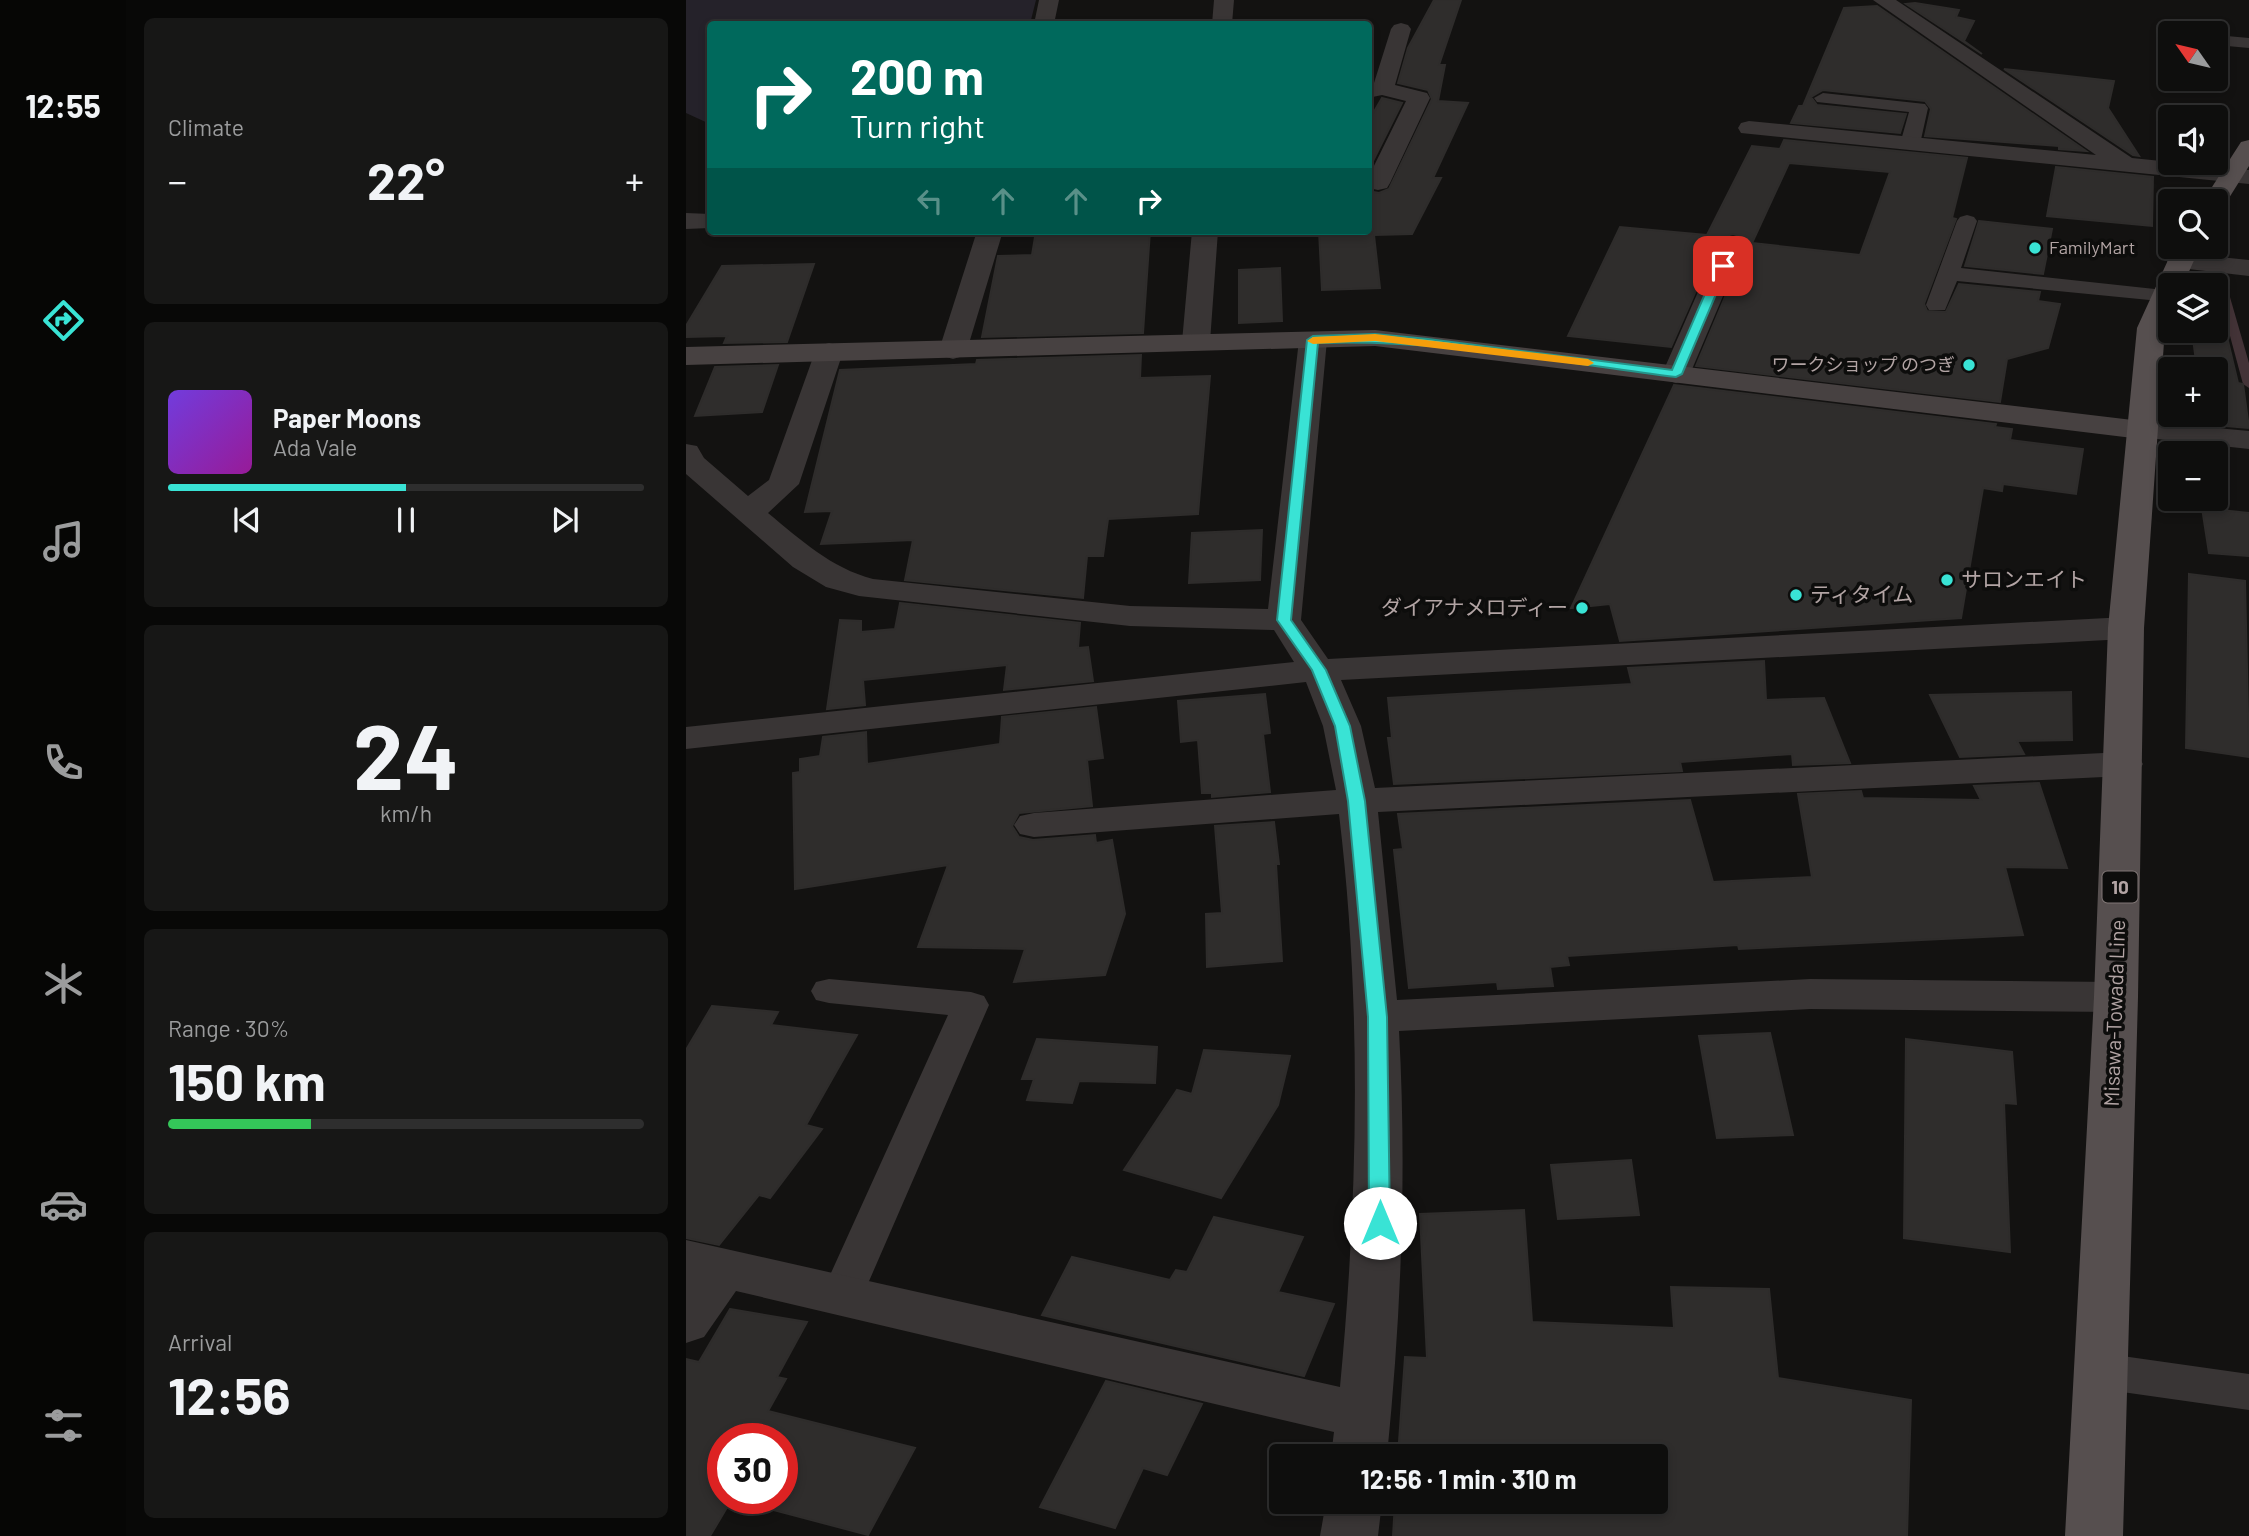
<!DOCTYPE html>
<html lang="en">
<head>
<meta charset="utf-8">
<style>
  body { margin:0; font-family:Barlow,"Noto Sans JP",sans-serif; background:#171716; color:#f1f3f6; height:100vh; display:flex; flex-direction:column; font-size:26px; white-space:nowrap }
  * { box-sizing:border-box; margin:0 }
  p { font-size:23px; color:#9b9c9d }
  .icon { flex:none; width:38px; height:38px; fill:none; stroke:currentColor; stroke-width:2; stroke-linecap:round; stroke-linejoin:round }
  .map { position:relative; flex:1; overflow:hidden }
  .sheet { display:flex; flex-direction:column; gap:18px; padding:18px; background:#080807; width:560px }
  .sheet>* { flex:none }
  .banner { position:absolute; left:21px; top:21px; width:665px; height:214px; border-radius:7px; box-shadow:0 4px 10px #0003,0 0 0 2px #2e2e2e; background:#00695c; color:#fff; overflow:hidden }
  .needle { width:46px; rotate:304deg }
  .fabs { position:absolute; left:1472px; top:21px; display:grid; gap:14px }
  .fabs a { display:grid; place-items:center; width:70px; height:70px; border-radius:7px; background:#0e0e0d; box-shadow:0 4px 10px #0003,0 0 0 2px #2e2e2e; font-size:35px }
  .speed { position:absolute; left:21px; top:1423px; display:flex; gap:14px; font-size:35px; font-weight:700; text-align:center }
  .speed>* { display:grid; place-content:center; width:91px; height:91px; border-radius:50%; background:#0e0e0d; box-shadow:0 4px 10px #0003,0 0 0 2px #2e2e2e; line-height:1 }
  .speed .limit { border:10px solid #d22; background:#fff; color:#111 }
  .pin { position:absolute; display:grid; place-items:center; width:60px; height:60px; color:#fff; margin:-30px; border-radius:14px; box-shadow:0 4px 10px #0006 }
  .me { position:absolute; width:77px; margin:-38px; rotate:0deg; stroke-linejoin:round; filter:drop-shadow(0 0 5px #0008) }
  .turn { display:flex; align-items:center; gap:24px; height:147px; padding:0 28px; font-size:32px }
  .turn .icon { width:91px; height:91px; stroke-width:2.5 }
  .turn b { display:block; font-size:49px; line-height:60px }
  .lanes { display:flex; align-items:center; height:66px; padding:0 28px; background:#0003; justify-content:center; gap:35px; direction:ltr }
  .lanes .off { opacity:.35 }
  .big { font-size:52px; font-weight:700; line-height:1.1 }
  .sheet .widget { flex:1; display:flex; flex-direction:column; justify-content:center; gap:10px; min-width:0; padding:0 24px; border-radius:10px; background:#171716 }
  .sheet .dial { align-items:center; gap:0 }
  .dial b { font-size:91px; line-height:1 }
  .song { display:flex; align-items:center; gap:21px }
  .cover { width:84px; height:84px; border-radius:10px; background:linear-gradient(135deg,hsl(260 70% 55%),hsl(300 70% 35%)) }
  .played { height:7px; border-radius:4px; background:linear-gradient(90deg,#39e3d5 50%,#2e2e2e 50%) }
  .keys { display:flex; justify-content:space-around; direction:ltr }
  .heat { display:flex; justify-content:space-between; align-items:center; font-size:38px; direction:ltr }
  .charge { height:10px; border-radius:5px; background:linear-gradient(90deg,#34c759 30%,#2e2e2e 0) }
  .trip { position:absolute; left:583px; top:1444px; width:399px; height:70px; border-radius:7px; background:#0e0e0d; box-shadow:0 4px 10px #0003,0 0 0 2px #2e2e2e; font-weight:700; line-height:70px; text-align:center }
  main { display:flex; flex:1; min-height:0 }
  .tabs { display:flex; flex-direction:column; width:126px; justify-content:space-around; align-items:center; background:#060605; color:#9b9c9d }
  .tabs .icon { width:49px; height:49px }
  .tabs .current { color:#39e3d5 }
  .tabs b { font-size:32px; color:#f1f3f6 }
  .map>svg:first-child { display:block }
  .green { fill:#25222a }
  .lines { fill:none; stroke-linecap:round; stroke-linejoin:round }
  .stream { fill:#433337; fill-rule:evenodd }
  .building { fill:#2f2d2c; stroke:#2e2c2b; stroke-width:2; fill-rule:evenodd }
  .lane { fill:#393535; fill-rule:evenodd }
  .street { fill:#393535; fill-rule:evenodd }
  .secondary { fill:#474141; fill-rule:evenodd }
  .primary { fill:#564f4f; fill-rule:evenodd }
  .route { fill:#39e3d5; stroke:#25948a; stroke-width:2 }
  .slow { fill:#f59e0b }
  .poi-dot { fill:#39e3d5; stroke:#0d0d0c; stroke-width:2.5 }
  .labels { text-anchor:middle; stroke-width:7; stroke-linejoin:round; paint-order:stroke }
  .far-poi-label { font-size:18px; fill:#b2a4a4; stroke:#0d0d0c; text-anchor:start }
  .shield { fill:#0d0d0c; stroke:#807776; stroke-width:2 }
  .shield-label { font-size:19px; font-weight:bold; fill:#b2a4a4 }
  .poi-label { font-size:21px; fill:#b2a4a4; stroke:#0d0d0c; text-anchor:start }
  .street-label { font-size:21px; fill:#b2a4a4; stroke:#0d0d0c }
</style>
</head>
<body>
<main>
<nav class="tabs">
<b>12:55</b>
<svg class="icon current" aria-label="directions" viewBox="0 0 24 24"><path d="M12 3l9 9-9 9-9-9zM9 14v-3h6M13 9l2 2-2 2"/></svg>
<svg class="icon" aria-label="music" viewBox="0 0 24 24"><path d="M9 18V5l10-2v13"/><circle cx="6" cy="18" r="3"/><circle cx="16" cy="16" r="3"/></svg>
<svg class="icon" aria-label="phone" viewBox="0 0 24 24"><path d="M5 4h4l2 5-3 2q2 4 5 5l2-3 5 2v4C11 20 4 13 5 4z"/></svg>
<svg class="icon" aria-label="climate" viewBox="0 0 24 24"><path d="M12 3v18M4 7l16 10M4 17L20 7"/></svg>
<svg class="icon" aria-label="car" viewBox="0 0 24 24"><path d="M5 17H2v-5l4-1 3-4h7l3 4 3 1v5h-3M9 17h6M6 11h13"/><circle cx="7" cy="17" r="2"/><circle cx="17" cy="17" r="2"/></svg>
<svg class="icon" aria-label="filters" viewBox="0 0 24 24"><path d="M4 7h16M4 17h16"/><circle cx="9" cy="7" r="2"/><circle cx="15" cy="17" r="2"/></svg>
</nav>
<section class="sheet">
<div class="widget"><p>Climate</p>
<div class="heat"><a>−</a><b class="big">22°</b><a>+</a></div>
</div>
<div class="widget">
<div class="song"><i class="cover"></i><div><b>Paper Moons</b><p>Ada Vale</p></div></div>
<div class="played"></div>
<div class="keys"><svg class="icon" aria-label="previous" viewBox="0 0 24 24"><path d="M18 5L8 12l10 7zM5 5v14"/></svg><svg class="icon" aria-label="pause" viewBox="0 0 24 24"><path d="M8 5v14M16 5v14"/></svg><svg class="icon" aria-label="next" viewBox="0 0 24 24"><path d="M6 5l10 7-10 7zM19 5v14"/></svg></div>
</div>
<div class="widget dial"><b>24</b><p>km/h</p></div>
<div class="widget"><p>Range · 30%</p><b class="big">150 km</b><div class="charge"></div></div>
<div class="widget"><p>Arrival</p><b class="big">12:56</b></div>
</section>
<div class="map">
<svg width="1563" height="1536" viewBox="0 0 1563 1536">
  <rect width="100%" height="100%" fill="#131211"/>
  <!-- green -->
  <path class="green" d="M 0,0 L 350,0 L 344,24 L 24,24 L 24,124 L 0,113 Z"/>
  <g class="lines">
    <!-- stream -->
    <path class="stream" d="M 1532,270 L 1537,273 L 1563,363 L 1563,388 L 1557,384 L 1527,273 Z"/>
  </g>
  <!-- building -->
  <path class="building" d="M 748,0 L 775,0 L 753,65 L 759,65 L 752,101 L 782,103 L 747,178 L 755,178 L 726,234 L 688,235 L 694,288 L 636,290 L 633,231 L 682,231 L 682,191 L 693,193 L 703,189 L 746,99 L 742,90 L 712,83 L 722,48 Z
    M 1229,3 L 1273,10 L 1270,17 L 1288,21 L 1278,41 L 1296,54 L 1220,4 Z
    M 1191,6 L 1400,151 L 1373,149 L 1373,146 L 1239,136 L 1245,109 L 1239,101 L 1137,90 L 1125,97 L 1131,105 L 1220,114 L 1214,133 L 1105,123 L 1113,106 L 1117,106 L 1158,8 Z
    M 1318,69 L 1428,81 L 1422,108 L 1453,156 L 1447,155 Z
    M 696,98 L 716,103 L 682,171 L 682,122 Z
    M 1098,140 L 1281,158 L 1266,218 L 1270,219 L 1238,304 L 1241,311 L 1260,312 L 1273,284 L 1354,292 L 1352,301 L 1374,304 L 1362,348 L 1321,359 L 1314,402 L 1010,366 L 1061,245 L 1057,237 L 1047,234 L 1036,237 L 1031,243 L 985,347 L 882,336 L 934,227 L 1021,235 L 1066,146 L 1094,149 ZM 1103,163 L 1204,172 L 1174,255 L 1066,243 Z
    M 1370,167 L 1467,177 L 1466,226 L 1361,216 Z
    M 1293,221 L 1366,229 L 1357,274 L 1279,266 Z
    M 350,231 L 464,231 L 457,333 L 296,337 L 312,256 L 346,255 Z
    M 128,264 L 101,342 L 38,343 L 41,336 L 0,337 L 0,326 L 36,266 Z
    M 594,268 L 596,321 L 553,323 L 553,270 Z
    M 1530,291 L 1552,383 L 1557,384 L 1563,428 L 1517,424 L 1516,415 L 1530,415 L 1530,369 L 1511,369 L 1506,331 L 1530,331 Z
    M 455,355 L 454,378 L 524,376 L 512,514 L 422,519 L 417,556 L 401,556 L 397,598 L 219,580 L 227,540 L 135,544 L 146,511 L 119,512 L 154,370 L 290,364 L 291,360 Z
    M 92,365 L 76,412 L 9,416 L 29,367 Z
    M 988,385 L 1310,424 L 1309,427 L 1326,429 L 1324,440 L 1397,449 L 1390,494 L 1317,484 L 1316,491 L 1297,488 L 1275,618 L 934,641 L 924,604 L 885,608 Z
    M 1516,508 L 1563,513 L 1563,556 L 1523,553 Z
    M 576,530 L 574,580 L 503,583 L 506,533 Z
    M 1503,574 L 1559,581 L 1563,757 L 1500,748 Z
    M 214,603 L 394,623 L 392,648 L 402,647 L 407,681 L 318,690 L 321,665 L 177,680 L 179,705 L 141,709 L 154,620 L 175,621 L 175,632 L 209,629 Z
    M 1078,661 L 1080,700 L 1138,698 L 1164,763 L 1107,765 L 1106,754 L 994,762 L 996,771 L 708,784 L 702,738 L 706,738 L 702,698 L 946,684 L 942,668 Z
    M 1385,692 L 1386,740 L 1331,741 L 1338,754 L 1274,757 L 1244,695 Z
    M 579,694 L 584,733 L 577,734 L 584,792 L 526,797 L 526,793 L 516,793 L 512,740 L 495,742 L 492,701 Z
    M 410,707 L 417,758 L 401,760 L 406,806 L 333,813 L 326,826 L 333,837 L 347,840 L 409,835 L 410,843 L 426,840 L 439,914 L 419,975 L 328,982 L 339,949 L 232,947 L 262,865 L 109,889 L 107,773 L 114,772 L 114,759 L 134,756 L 137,737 L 180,732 L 181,764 L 314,744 L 316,717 Z
    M 1353,783 L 1381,868 L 1319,867 L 1337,935 L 1053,949 L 1052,945 L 881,956 L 883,965 L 864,967 L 867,986 L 812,989 L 811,982 L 723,988 L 708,850 L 717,849 L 712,814 L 1004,800 L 1027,882 L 1126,877 L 1112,794 L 1175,791 L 1177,798 L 1295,800 L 1288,786 Z
    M 588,822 L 593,864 L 590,864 L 596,961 L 521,967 L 520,914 L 536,913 L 529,826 Z
    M 26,1006 L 92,1012 L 85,1025 L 171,1035 L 120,1125 L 136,1129 L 84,1198 L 73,1195 L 33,1245 L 0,1238 L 0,1050 Z
    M 1084,1033 L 1107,1135 L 1031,1138 L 1013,1036 Z
    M 351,1039 L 471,1047 L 469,1083 L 393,1081 L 386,1103 L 341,1100 L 348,1079 L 336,1079 Z
    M 1220,1039 L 1326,1052 L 1330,1104 L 1318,1103 L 1324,1252 L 1218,1238 Z
    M 518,1050 L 604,1056 L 592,1105 L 535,1198 L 438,1170 L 491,1090 L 506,1094 Z
    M 945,1160 L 953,1215 L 872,1219 L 865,1165 Z
    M 838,1210 L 846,1322 L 988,1328 L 985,1287 L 1083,1289 L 1092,1378 L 1225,1400 L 1221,1536 L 707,1536 L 709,1502 L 970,1502 L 970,1456 L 712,1456 L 719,1357 L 741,1358 L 734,1214 Z
    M 528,1217 L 617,1237 L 592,1292 L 648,1304 L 618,1376 L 356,1315 L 386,1257 L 484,1280 L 490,1270 L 501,1272 Z
    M 44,1309 L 121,1322 L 91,1377 L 100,1379 L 82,1411 L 229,1448 L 182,1535 L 46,1499 L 24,1536 L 0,1536 L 0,1359 L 13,1362 ZM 37,1438 L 96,1438 L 96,1498 L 37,1498 Z
    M 420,1381 L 516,1404 L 481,1475 L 457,1468 L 429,1528 L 354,1507 Z"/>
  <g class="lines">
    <!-- lane -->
    <path class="lane" d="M 1530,35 L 1563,38 L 1563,48 L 1530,45 Z
      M 1137,93 L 1239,104 L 1242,108 L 1234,144 L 1224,150 L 1214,144 L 1223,112 L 1131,102 L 1128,98 Z
      M 1281,215 L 1288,217 L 1291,221 L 1275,268 L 1478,290 L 1484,292 L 1484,302 L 1271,281 L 1259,310 L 1243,310 L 1240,305 L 1271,221 L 1274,217 Z
      M 143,979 L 285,992 L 298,996 L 303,1005 L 177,1295 L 171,1307 L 156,1312 L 141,1307 L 135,1295 L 262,1015 L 143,1003 L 130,1000 L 125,991 L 130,982 Z
      M 1415,1353 L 1563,1374 L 1563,1410 L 1415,1389 L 1400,1384 L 1393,1371 L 1400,1358 Z"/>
    <!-- street -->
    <path class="street" d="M 353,0 L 373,0 L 368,24 L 348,24 Z
      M 528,0 L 548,0 L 546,24 L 526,24 Z
      M 1187,0 L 1210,0 L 1446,158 L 1563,170 L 1563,184 L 1055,133 L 1052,128 L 1055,123 L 1063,121 L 1410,155 Z
      M 715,23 L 722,25 L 725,29 L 709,85 L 741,93 L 744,98 L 704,183 L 701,188 L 692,190 L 683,188 L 682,178 L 720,101 L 696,95 L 682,98 L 682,84 L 688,83 L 705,29 L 708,25 Z
      M 0,213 L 24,214 L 24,228 L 0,229 Z
      M 291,231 L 317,231 L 281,350 L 277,356 L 267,359 L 257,356 L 253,350 Z
      M 506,231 L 532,231 L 524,342 L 520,348 L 510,350 L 500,348 L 496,342 Z
      M 1046,236 L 1055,239 L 1059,244 L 1004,374 L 1000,380 L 990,383 L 980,380 L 976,374 L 1033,244 L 1037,239 Z
      M 1494,253 L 1563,260 L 1563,276 L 1485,267 L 1481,261 L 1485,255 Z
      M 627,332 L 637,334 L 641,340 L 615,620 L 642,659 L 1440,617 L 1452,621 L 1458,628 L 1452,635 L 1440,639 L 655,680 L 675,726 L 689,788 L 1438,752 L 1452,756 L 1457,764 L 1452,772 L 1438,776 L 692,812 L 711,1000 L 1124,979 L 1430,982 L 1446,986 L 1452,997 L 1446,1008 L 1430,1012 L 1124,1009 L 713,1031 C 721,1173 715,1316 701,1456 L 645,1456 L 648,1432 L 50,1291 L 18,1337 L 0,1343 L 0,1240 L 654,1387 C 672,1197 676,1005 653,814 L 348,837 L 334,834 L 328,825 L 334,816 L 348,813 L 650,790 L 637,726 L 620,682 L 0,749 L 0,727 L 608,662 L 588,630 L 444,626 L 173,596 L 140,587 L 107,567 L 0,474 L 0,444 L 11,446 L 18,458 L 62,496 L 83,480 L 129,352 L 133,346 L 143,343 L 153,346 L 157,352 L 113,484 L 82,513 C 115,540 145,568 187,579 L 444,606 L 582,609 L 613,340 L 617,334 Z
      M 1455,421 L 1563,431 L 1563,449 L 1444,436 L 1440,430 L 1444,424 Z
      M 640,1502 L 696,1502 L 692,1536 L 634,1536 Z"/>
    <!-- secondary -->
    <path class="secondary" d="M 689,330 L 1455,421 L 1466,424 L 1470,430 L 1466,436 L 1455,439 L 689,346 L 0,365 L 0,347 Z"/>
    <!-- primary -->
    <path class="primary" d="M 1563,140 L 1563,166 L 1538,206 L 1530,208 L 1530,201 L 1517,201 L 1555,142 Z
      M 1488,247 L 1514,247 L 1497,285 L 1484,285 L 1484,316 L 1479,328 L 1458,628 L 1452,997 L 1437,1536 L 1379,1536 L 1408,997 L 1422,628 L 1451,328 Z"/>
  </g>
  <!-- route -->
  <path class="route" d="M 1037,262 L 1042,266 L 996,374 L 990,377 C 872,362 752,339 632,343 L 605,620 L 640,670 L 664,726 L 679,801 L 701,1017 L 704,1223 L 701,1229 L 694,1231 L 686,1229 L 683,1223 L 682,1017 L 662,801 L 649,726 L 626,670 L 591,620 L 621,340 L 627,336 L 689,334 L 742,339 L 986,370 L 1031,266 Z"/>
  <!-- slow -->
  <path class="slow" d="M 689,334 L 902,359 L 908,363 L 902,366 L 689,341 L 627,344 L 621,341 L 627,337 Z"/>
  <!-- markers -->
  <g class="poi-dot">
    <circle cx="1349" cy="248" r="7"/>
    <circle cx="1283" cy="365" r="7"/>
    <circle cx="1261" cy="580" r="7"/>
    <circle cx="1110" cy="595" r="7"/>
    <circle cx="896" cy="608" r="7"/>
  </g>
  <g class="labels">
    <!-- far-poi labels -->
    <g class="far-poi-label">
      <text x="1363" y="254">FamilyMart</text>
      <text x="1269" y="371" text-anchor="end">ワークショップ のつぎ</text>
    </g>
    <!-- shield labels -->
    <rect class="shield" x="1416.5" y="871.5" width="35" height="31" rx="5"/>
    <g class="shield-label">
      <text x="1434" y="894">10</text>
    </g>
    <!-- poi labels -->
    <g class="poi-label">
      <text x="1275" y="587">サロンエイト</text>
      <text x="1124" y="602">ティタイム</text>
      <text x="882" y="615" text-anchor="end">ダイアナメロディー</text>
    </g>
    <!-- street labels -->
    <g class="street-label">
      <text transform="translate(1429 1013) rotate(-88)" y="7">Misawa-Towada Line</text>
    </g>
  </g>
</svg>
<div class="fabs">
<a><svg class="needle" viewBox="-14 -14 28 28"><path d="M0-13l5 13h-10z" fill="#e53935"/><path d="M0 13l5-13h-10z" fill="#9b9c9d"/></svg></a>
<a><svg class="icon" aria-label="sound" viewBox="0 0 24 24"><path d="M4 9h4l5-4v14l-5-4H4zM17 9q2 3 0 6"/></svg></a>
<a><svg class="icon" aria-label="search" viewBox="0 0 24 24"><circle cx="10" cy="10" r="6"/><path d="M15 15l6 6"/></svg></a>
<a><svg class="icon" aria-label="layers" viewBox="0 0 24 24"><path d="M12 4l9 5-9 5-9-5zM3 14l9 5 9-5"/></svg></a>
<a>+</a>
<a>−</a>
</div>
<div class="speed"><div class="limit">30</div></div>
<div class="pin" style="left:1037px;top:266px;background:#d93025"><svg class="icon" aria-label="arrive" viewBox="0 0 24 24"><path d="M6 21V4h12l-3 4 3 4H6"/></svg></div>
<svg class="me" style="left:694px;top:1223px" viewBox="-20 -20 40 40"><circle r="19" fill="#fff"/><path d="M0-13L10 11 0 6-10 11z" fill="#39e3d5"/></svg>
<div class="trip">12:56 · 1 min · 310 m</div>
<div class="banner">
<div class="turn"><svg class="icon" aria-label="right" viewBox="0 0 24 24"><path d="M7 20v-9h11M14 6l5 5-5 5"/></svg><div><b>200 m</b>Turn right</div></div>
<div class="lanes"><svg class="icon off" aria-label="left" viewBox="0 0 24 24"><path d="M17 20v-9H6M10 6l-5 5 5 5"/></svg><svg class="icon off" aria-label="ahead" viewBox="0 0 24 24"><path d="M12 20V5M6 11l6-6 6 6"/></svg><svg class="icon off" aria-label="ahead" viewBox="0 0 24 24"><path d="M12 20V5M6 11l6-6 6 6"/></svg><svg class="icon" aria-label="right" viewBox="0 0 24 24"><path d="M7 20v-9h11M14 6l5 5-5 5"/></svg></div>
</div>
</div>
</main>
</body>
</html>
